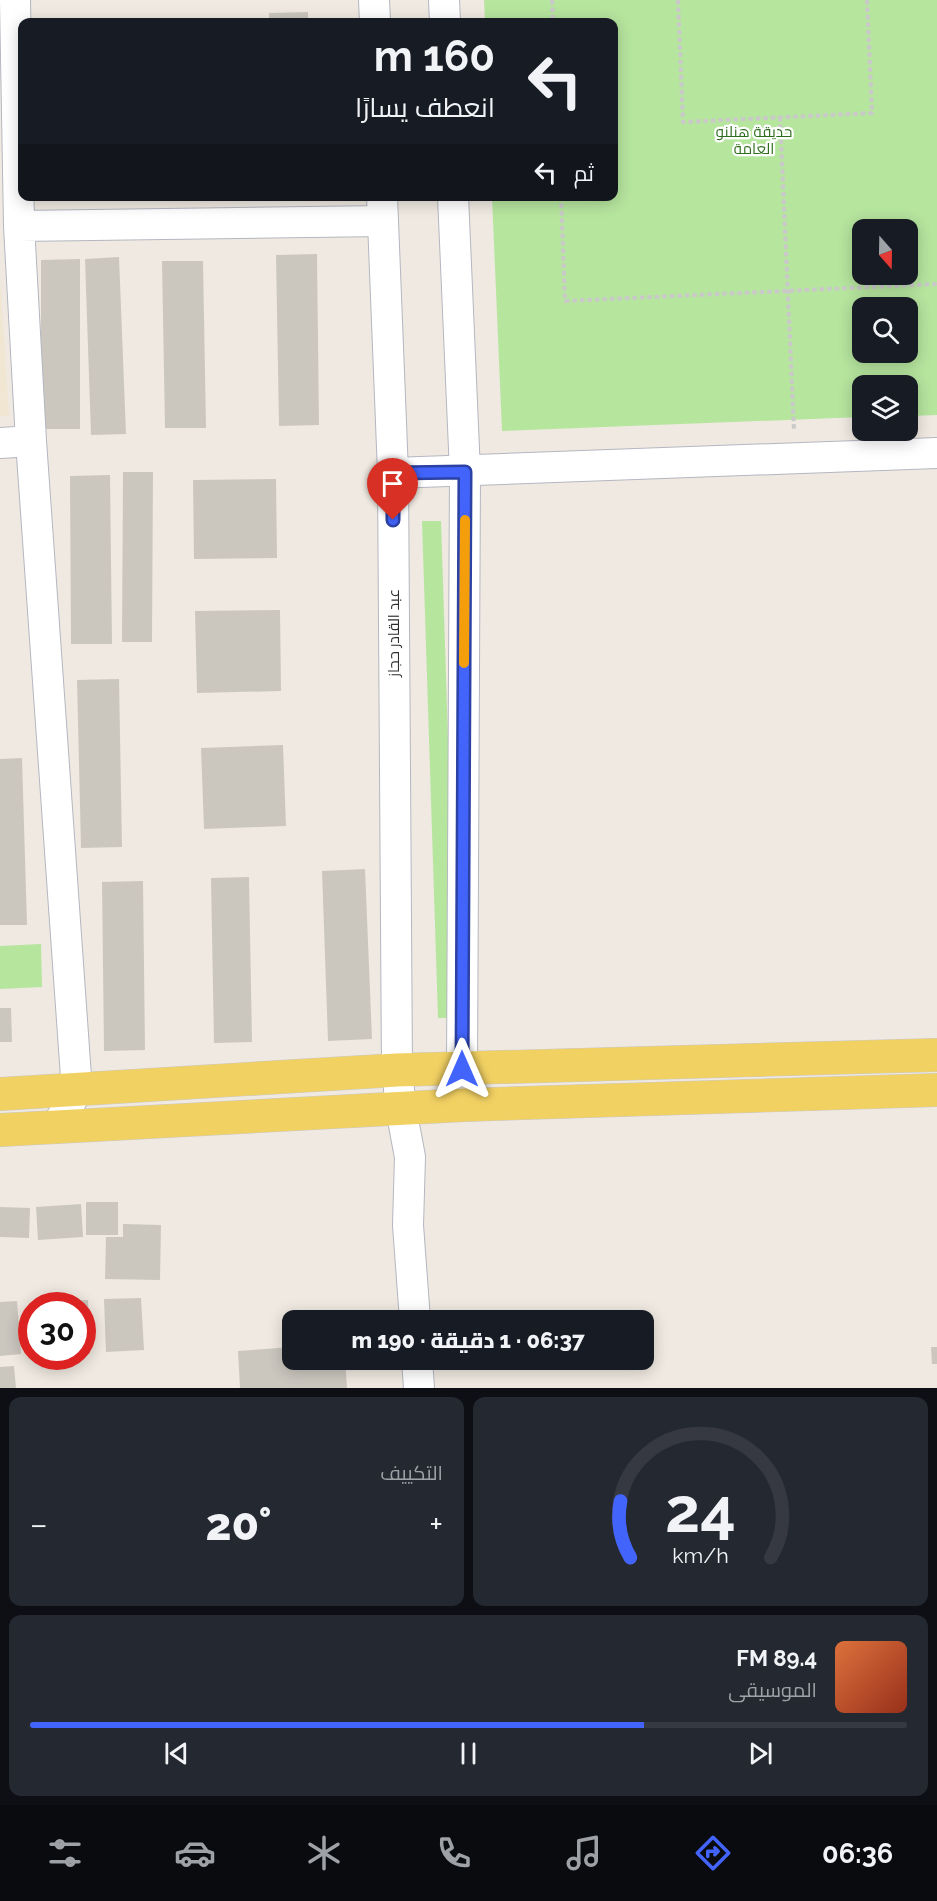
<!DOCTYPE html>
<html lang="ar">
<head>
<meta charset="utf-8">
<style>
  body { margin:0; font-family:Raleway,Cairo,sans-serif; background:#242831; color:#f1f3f6; direction:rtl; height:100vh; display:flex; flex-direction:column; font-size:22px; white-space:nowrap }
  * { box-sizing:border-box; margin:0 }
  p { font-size:20px; color:#9ea1a6 }
  .icon { flex:none; width:33px; height:33px; fill:none; stroke:currentColor; stroke-width:2; stroke-linecap:round; stroke-linejoin:round }
  .map { position:relative; height:1388px; overflow:hidden; direction:ltr }
  .details { display:flex; flex-direction:column; gap:9px; padding:9px; background:#0d0f14; flex:1 }
  .details>* { flex:none }
  .top-card { position:absolute; left:18px; top:18px; width:600px; height:183px; border-radius:12px; box-shadow:0 3px 15px #0003; direction:rtl; background:#171b24; color:#f1f3f6; overflow:hidden }
  .needle { width:39px; rotate:160deg }
  .fabs { position:absolute; left:852px; top:219px; display:grid; gap:12px }
  .fabs a { display:grid; place-items:center; width:66px; height:66px; border-radius:12px; background:#171b24; box-shadow:0 3px 15px #0003; font-size:30px }
  .speed { position:absolute; left:18px; top:1292px; display:flex; gap:12px; font-size:30px; font-weight:700; text-align:center }
  .speed>* { display:grid; place-content:center; width:78px; height:78px; border-radius:50%; background:#171b24; box-shadow:0 3px 15px #0003; line-height:1 }
  .speed .limit { border:9px solid #d22; background:#fff; color:#111 }
  .pin { position:absolute; display:grid; place-items:center; width:51px; height:51px; color:#fff; margin:-62px -26px; border-radius:50% 50% 50% 0; rotate:-45deg; box-shadow:0 0 6px #0007 }
  .pin .icon { rotate:45deg }
  .me { position:absolute; width:66px; margin:-33px; rotate:0deg; stroke-linejoin:round; filter:drop-shadow(0 0 4px #0008) }
  .turn { display:flex; align-items:center; gap:21px; height:126px; padding:0 24px; font-size:27px }
  .turn .icon { width:78px; height:78px; stroke-width:2.5 }
  .turn b { display:block; font-size:42px; line-height:51px }
  .then { display:flex; align-items:center; height:57px; padding:0 24px; background:#0003; gap:12px; font-size:22px }
  .big { font-size:45px; font-weight:800; line-height:1.1 }
  .details .widget { flex:1; display:flex; flex-direction:column; justify-content:center; gap:9px; min-width:0; padding:0 21px; border-radius:12px; background:#242831 }
  .details .dial { align-items:center; gap:0 }
  .dial svg { height:156px; overflow:visible; fill:none; stroke:#363941; stroke-width:7; stroke-linecap:round; text-anchor:middle }
  .dial text { fill:#f1f3f6; stroke:none }
  .song { display:flex; align-items:center; gap:18px }
  .cover { width:72px; height:72px; border-radius:9px; background:linear-gradient(135deg,hsl(20 70% 55%),hsl(10 70% 35%)) }
  .played { height:6px; border-radius:3px; background:linear-gradient(90deg,#4264fb 70%,#363941 70%) }
  .keys { display:flex; justify-content:space-around; direction:ltr }
  .heat { display:flex; justify-content:space-between; align-items:center; font-size:33px; direction:ltr }
  .details .tiles { flex:1; display:grid; gap:9px; grid-template-columns:1fr 1fr }
  .widget:last-child { grid-column:span 2 }
  .trip { position:absolute; left:282px; top:1310px; width:372px; height:60px; border-radius:12px; background:#171b24; box-shadow:0 3px 15px #0003; font-weight:800; line-height:60px; text-align:center; direction:rtl }
  .dock { display:flex; height:96px; justify-content:space-around; align-items:center; background:#090b0e; color:#9ea1a6 }
  .dock .icon { width:42px; height:42px }
  .dock .on { color:#4264fb }
  .dock b { font-size:27px; color:#f1f3f6 }
  .map>svg:first-child { display:block }
  .education { fill:#f0e6d1 }
  .green { fill:#b6e59e; fill-rule:evenodd }
  .building { fill:#cbc7bf }
  .lines { fill:none; stroke-linecap:round; stroke-linejoin:round }
  .minor-casing { stroke:#b4b7c1; stroke-width:32 }
  .major-casing { stroke:#c9c9c9; stroke-width:34 }
  .path { stroke:#c9c9c9; stroke-width:4; stroke-dasharray:4.5 3; stroke-linecap:butt }
  .minor { stroke:#fff; stroke-width:30 }
  .major { stroke:#f2d163; stroke-width:33 }
  .route-casing { stroke:#2b41a3; stroke-width:15 }
  .route { stroke:#4264fb; stroke-width:10 }
  .slow { stroke:#f59e0b; stroke-width:10 }
  .labels { text-anchor:middle; stroke-width:4.5; stroke-linejoin:round; paint-order:stroke }
  .park-label { font-size:15px; fill:#2c6e1b; stroke:#fff }
  .street-label { font-size:15px; fill:#2e2e2e; stroke:#fff }
</style>
</head>
<body>
<div class="map">
<svg width="937" height="1388" viewBox="0 0 937 1388">
  <rect width="100%" height="100%" fill="#efe9e1"/>
  <!-- education -->
  <path class="education" d="M 0,277 L 9,416 L 0,416 Z"/>
  <!-- green -->
  <path class="green" d="M 484,0 L 937,0 L 937,415 L 908,416 L 908,386 L 862,386 L 862,417 L 502,431 L 492,197 L 614,196 L 614,22 L 485,22 ZM 862,230 L 908,230 L 908,274 L 862,274 ZM 862,308 L 908,308 L 908,352 L 862,352 Z
    M 422,521 L 441,521 L 457,1018 L 438,1018 Z
    M 41,944 L 42,987 L 0,989 L 0,946 Z"/>
  <!-- building -->
  <path class="building" d="M 308,12 L 308,22 L 269,22 L 269,13 Z
    M 67,19 L 67,22 L 29,22 L 29,20 Z
    M 196,19 L 196,22 L 158,22 L 158,21 Z
    M 317,254 L 319,425 L 279,426 L 276,255 Z
    M 119,257 L 126,434 L 91,435 L 85,259 Z
    M 80,259 L 80,429 L 41,429 L 41,260 Z
    M 162,261 L 203,261 L 206,428 L 165,428 Z
    M 123,472 L 153,472 L 152,642 L 122,642 Z
    M 110,475 L 112,644 L 71,644 L 70,476 Z
    M 276,479 L 277,558 L 194,559 L 193,480 Z
    M 280,610 L 281,691 L 197,693 L 195,611 Z
    M 119,679 L 122,847 L 81,848 L 77,680 Z
    M 283,745 L 286,826 L 204,829 L 201,748 Z
    M 22,758 L 27,925 L 0,925 L 0,759 Z
    M 365,869 L 372,1039 L 328,1041 L 322,871 Z
    M 249,877 L 252,1042 L 214,1043 L 211,878 Z
    M 143,881 L 145,1050 L 104,1051 L 102,882 Z
    M 0,1008 L 11,1008 L 12,1042 L 0,1042 Z
    M 86,1202 L 118,1202 L 118,1235 L 86,1235 Z
    M 81,1204 L 83,1237 L 38,1240 L 36,1207 Z
    M 0,1207 L 30,1208 L 29,1238 L 0,1237 Z
    M 123,1224 L 161,1225 L 160,1280 L 105,1279 L 106,1237 L 123,1237 Z
    M 141,1298 L 144,1350 L 106,1352 L 104,1299 Z
    M 88,1300 L 90,1353 L 82,1353 L 82,1305 L 31,1305 L 31,1302 Z
    M 17,1301 L 21,1354 L 0,1356 L 0,1302 Z
    M 341,1310 L 342,1320 L 296,1320 L 296,1313 Z
    M 292,1347 L 292,1359 L 345,1359 L 347,1388 L 240,1388 L 238,1351 Z
    M 931,1347 L 937,1347 L 937,1364 L 932,1364 Z
    M 14,1366 L 16,1388 L 0,1388 L 0,1367 Z"/>
  <g class="lines">
    <defs>
      <path id="minor" d="M 15,0 L 19,226 L 31,441 L 77,1091 L 56,1127
        M 374,0 L 375,22
        M 444,0 L 445,22
        M 382,196 L 393,473 L 397,1070 L 401,1109 L 410,1157 L 408,1225 L 415,1320
        M 453,196 L 465,472 L 462,1069 L 464,1105
        M 19,226 L 383,221
        M 0,443 L 31,441
        M 393,473 L 937,453
        M 417,1359 L 419,1388"/>
      <path id="major" d="M 0,1094 L 397,1070 L 937,1055
        M 0,1130 L 464,1105 L 937,1090"/>
    </defs>
    <!-- minor casing -->
    <use href="#minor" class="minor-casing"/>
    <!-- major casing -->
    <use href="#major" class="major-casing"/>
    <!-- path -->
    <path class="path" d="M 552,0 L 553,22
      M 678,0 L 683,122 L 872,113 L 867,0
      M 780,117 L 794,431
      M 561,196 L 565,301 L 937,284"/>
    <!-- minor -->
    <use href="#minor" class="minor"/>
    <!-- major -->
    <use href="#major" class="major"/>
  </g>
  <g class="lines">
    <defs>
      <path id="route" d="M 393,520 L 393,473 L 465,472 L 462,1069"/>
    </defs>
    <!-- route casing -->
    <use href="#route" class="route-casing"/>
    <!-- route -->
    <use href="#route" class="route"/>
    <!-- slow -->
    <path class="slow" d="M 464,663 L 465,520"/>
  </g>
  <g class="labels">
    <!-- park labels -->
    <g class="park-label">
      <text x="754" y="137">حديقة هنلنو<tspan x="754" dy="17">العامة</tspan></text>
    </g>
    <!-- street labels -->
    <g class="street-label">
      <text transform="translate(394 633) rotate(-90)" y="5">عبد القادر حجاز</text>
    </g>
  </g>
</svg>
<div class="fabs">
<a><svg class="needle" viewBox="-14 -14 28 28"><path d="M0-13l5 13h-10z" fill="#e53935"/><path d="M0 13l5-13h-10z" fill="#9ea1a6"/></svg></a>
<a><svg class="icon" aria-label="search" viewBox="0 0 24 24"><circle cx="10" cy="10" r="6"/><path d="M15 15l6 6"/></svg></a>
<a><svg class="icon" aria-label="layers" viewBox="0 0 24 24"><path d="M12 4l9 5-9 5-9-5zM3 14l9 5 9-5"/></svg></a>
</div>
<div class="speed"><div class="limit">30</div></div>
<div class="pin" style="left:393px;top:520px;background:#d93025"><svg class="icon" aria-label="arrive" viewBox="0 0 24 24"><path d="M6 21V4h12l-3 4 3 4H6"/></svg></div>
<svg class="me" style="left:462px;top:1069px" viewBox="-20 -20 40 40"><path d="M0-17L14 15 0 8-14 15z" fill="#4264fb" stroke="#fff" stroke-width="4"/></svg>
<div class="trip">06:37 · 1 دقيقة · 190 m</div>
<div class="top-card">
<div class="turn"><svg class="icon" aria-label="left" viewBox="0 0 24 24"><path d="M17 20v-9H6M10 6l-5 5 5 5"/></svg><div><b>160 m</b>انعطف يسارًا</div></div>
<div class="then">ثم<svg class="icon" aria-label="left" viewBox="0 0 24 24"><path d="M17 20v-9H6M10 6l-5 5 5 5"/></svg></div>
</div>
</div>
<section class="details">
<div class="tiles">
<div class="widget dial"><svg viewBox="0 0 100 80">
<path d="M14 69A42 42 0 1 1 86 69"/>
<path d="M14 69A42 42 0 0 1 9 40" stroke="#4264fb"/>
<text x="50" y="56" font-size="32" font-weight="700">24</text>
<text x="50" y="72" font-size="11">km/h</text>
</svg></div>
<div class="widget"><p>التكييف</p>
<div class="heat"><a>−</a><b class="big">20°</b><a>+</a></div>
</div>
<div class="widget">
<div class="song"><i class="cover"></i><div><b>89.4 FM</b><p>الموسيقى</p></div></div>
<div class="played"></div>
<div class="keys"><svg class="icon" aria-label="previous" viewBox="0 0 24 24"><path d="M18 5L8 12l10 7zM5 5v14"/></svg><svg class="icon" aria-label="pause" viewBox="0 0 24 24"><path d="M8 5v14M16 5v14"/></svg><svg class="icon" aria-label="next" viewBox="0 0 24 24"><path d="M6 5l10 7-10 7zM19 5v14"/></svg></div>
</div>
</div>
</section>
<nav class="dock">
<b>06:36</b>
<svg class="icon on" aria-label="directions" viewBox="0 0 24 24"><path d="M12 3l9 9-9 9-9-9zM9 14v-3h6M13 9l2 2-2 2"/></svg>
<svg class="icon" aria-label="music" viewBox="0 0 24 24"><path d="M9 18V5l10-2v13"/><circle cx="6" cy="18" r="3"/><circle cx="16" cy="16" r="3"/></svg>
<svg class="icon" aria-label="phone" viewBox="0 0 24 24"><path d="M5 4h4l2 5-3 2q2 4 5 5l2-3 5 2v4C11 20 4 13 5 4z"/></svg>
<svg class="icon" aria-label="climate" viewBox="0 0 24 24"><path d="M12 3v18M4 7l16 10M4 17L20 7"/></svg>
<svg class="icon" aria-label="car" viewBox="0 0 24 24"><path d="M5 17H2v-5l4-1 3-4h7l3 4 3 1v5h-3M9 17h6M6 11h13"/><circle cx="7" cy="17" r="2"/><circle cx="17" cy="17" r="2"/></svg>
<svg class="icon" aria-label="filters" viewBox="0 0 24 24"><path d="M4 7h16M4 17h16"/><circle cx="9" cy="7" r="2"/><circle cx="15" cy="17" r="2"/></svg>
</nav>
</body>
</html>
